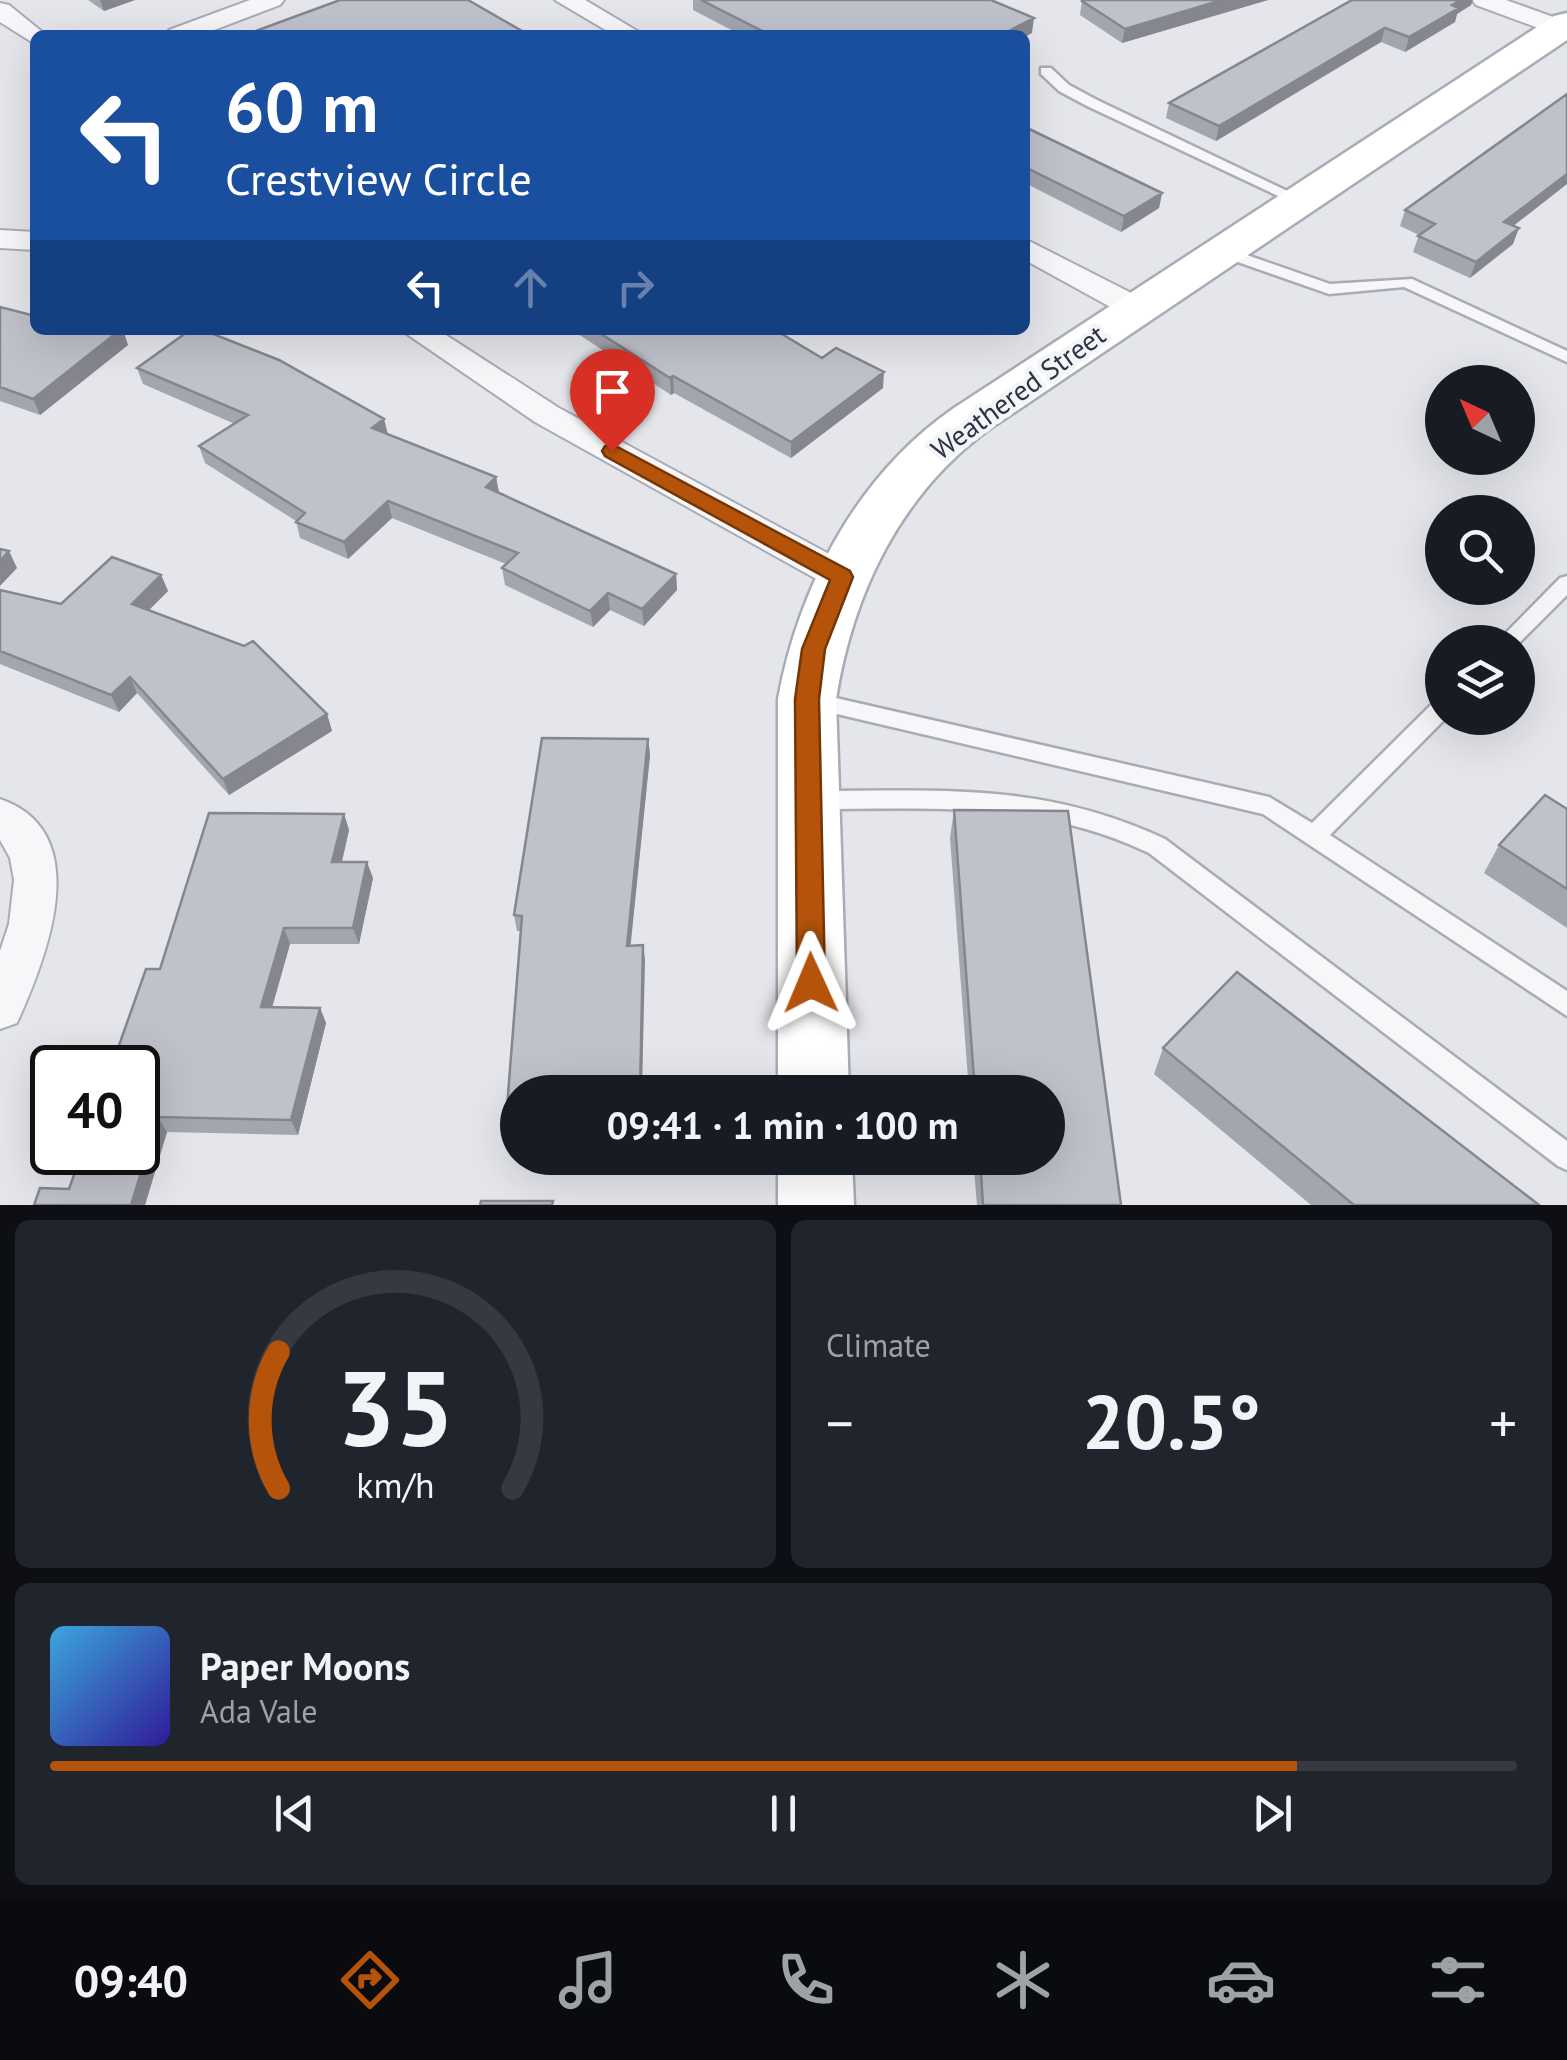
<!DOCTYPE html>
<html lang="en">
<head>
<meta charset="utf-8">
<style>
  body { margin:0; font-family:"PT Sans",sans-serif; background:#20242c; color:#f1f3f6; height:100vh; display:flex; flex-direction:column; font-size:38px; white-space:nowrap }
  * { box-sizing:border-box; margin:0 }
  p { font-size:32px; color:#9ea1a6 }
  .icon { flex:none; width:55px; height:55px; fill:none; stroke:currentColor; stroke-width:2; stroke-linecap:round; stroke-linejoin:round }
  .map { position:relative; height:1205px; overflow:hidden }
  .panel { display:flex; flex-direction:column; gap:15px; padding:15px; background:#0d0f14; flex:1 }
  .panel>* { flex:none }
  .hud { position:absolute; left:30px; top:30px; width:1000px; height:305px; border-radius:15px; box-shadow:0 10px 40px #0002; background:#1a4fa0; color:#fff; overflow:hidden }
  .needle { width:65px; rotate:316deg }
  .tools { position:absolute; left:1425px; top:365px; display:grid; gap:20px }
  .tools a { display:grid; place-items:center; width:110px; height:110px; border-radius:50%; background:#171b24; box-shadow:0 10px 40px #0002; font-size:50px }
  .speed { position:absolute; left:30px; top:1045px; display:flex; gap:20px; font-size:50px; font-weight:700; text-align:center }
  .speed>* { display:grid; place-content:center; width:130px; height:130px; border-radius:50%; background:#171b24; box-shadow:0 10px 40px #0002; line-height:1 }
  .speed .limit { border:5px solid #111; border-radius:15px; background:#fff; color:#111 }
  .pin { position:absolute; display:grid; place-items:center; width:85px; height:85px; color:#fff; margin:-102px -42px; border-radius:50% 50% 50% 0; rotate:-45deg; box-shadow:0 0 10px #0007 }
  .pin .icon { rotate:45deg }
  .me { position:absolute; width:110px; margin:-55px; rotate:359deg; stroke-linejoin:round; filter:drop-shadow(0 0 8px #0008) }
  .turn { display:flex; align-items:center; gap:35px; height:210px; padding:0 30px; font-size:45px }
  .turn .icon { width:130px; height:130px; stroke-width:2.5 }
  .turn b { display:block; font-size:70px; line-height:85px }
  .lanes { display:flex; align-items:center; height:95px; padding:0 30px; background:#0003; justify-content:center; gap:50px; direction:ltr }
  .lanes .off { opacity:.35 }
  .big { font-size:75px; font-weight:700; line-height:1.1 }
  .panel .card { flex:1; display:flex; flex-direction:column; justify-content:center; gap:15px; min-width:0; padding:0 35px; border-radius:15px; background:#20242c }
  .panel .dial { align-items:center; gap:0 }
  .dial svg { height:260px; overflow:visible; fill:none; stroke:#363941; stroke-width:7; stroke-linecap:round; text-anchor:middle }
  .dial text { fill:#f1f3f6; stroke:none }
  .song { display:flex; align-items:center; gap:30px }
  .cover { width:120px; height:120px; border-radius:15px; background:linear-gradient(135deg,hsl(200 70% 55%),hsl(250 70% 35%)) }
  .played { height:10px; border-radius:5px; background:linear-gradient(90deg,#b45309 85%,#363941 85%) }
  .keys { display:flex; justify-content:space-around; direction:ltr }
  .heat { display:flex; justify-content:space-between; align-items:center; font-size:55px; direction:ltr }
  .panel .tiles { flex:1; display:grid; gap:15px; grid-template-columns:1fr 1fr }
  .card:last-child { grid-column:span 2 }
  .trip { position:absolute; left:500px; top:1075px; width:565px; height:100px; border-radius:50px; background:#171b24; box-shadow:0 10px 40px #0002; font-weight:700; line-height:100px; text-align:center }
  .menu { display:flex; height:160px; justify-content:space-around; align-items:center; background:#090b0e; color:#9ea1a6 }
  .menu .icon { width:70px; height:70px }
  .menu .active { color:#b45309 }
  .menu b { font-size:45px; color:#f1f3f6 }
  .map>svg:first-child { display:block }
  .lines { fill:none; stroke-linecap:round; stroke-linejoin:round }
  .lane-casing { stroke:#a9acb5; stroke-width:5 }
  .street-casing { stroke:#a9acb5; stroke-width:4 }
  .secondary-casing { stroke:#a9acb5; stroke-width:5 }
  .lane { fill:#f7f7fa; fill-rule:evenodd }
  .street { fill:#f7f7fa; fill-rule:evenodd }
  .secondary { fill:#fff; fill-rule:evenodd }
  .wall { fill:#a4a6af }
  .shaded-wall { fill:#86878e }
  .building { fill:#bfc1cb; stroke:#86878e; stroke-width:2.5 }
  .route { fill:#b45309; stroke:#753606; stroke-width:2.5 }
  .labels { text-anchor:middle; stroke-width:9; stroke-linejoin:round; paint-order:stroke }
  .street-label { font-size:28px; fill:#2d3142; stroke:#f4f5f8 }
</style>
</head>
<body>
<div class="map">
<svg width="1567" height="1205" viewBox="0 0 1567 1205">
  <rect width="100%" height="100%" fill="#e4e6eb"/>
  <g class="lines">
    <defs>
      <path id="lane" d="M 1041,68 L 1051,68 L 1069,85 L 1097,100 L 1306,200 L 1298,205 L 1293,203 L 1087,106 L 1059,91 L 1041,74 Z
        M 1221,246 L 1330,284 L 1412,279 L 1567,351 L 1567,362 L 1404,287 L 1329,294 L 1215,254 L 1213,251 Z
        M 1567,576 L 1567,595 L 1518,644 L 1497,642 L 1560,578 Z
        M 814,693 L 1269,797 L 1312,823 L 1434,702 L 1442,700 L 1442,718 L 1446,718 L 1330,835 L 1567,991 L 1567,1016 L 1263,814 L 807,707 L 803,701 L 807,695 Z
        M 812,791 C 942,791 1043,782 1165,839 L 1567,1141 L 1567,1170 L 1558,1166 L 1149,853 C 1038,800 932,809 812,809 L 804,806 L 801,800 L 804,794 Z"/>
      <path id="street" d="M 250,0 L 284,0 L 280,5 L 201,35 L 166,35 L 169,30 Z
        M 555,0 L 585,0 L 644,35 L 614,35 Z
        M 1472,0 L 1506,0 L 1567,22 L 1567,34 L 1552,33 L 1476,5 Z
        M 0,3 L 9,5 L 46,35 L 35,35 L 35,44 L 0,22 Z
        M 0,230 L 35,232 L 35,250 L 0,248 Z
        M 1025,239 L 1147,301 L 1151,308 L 1147,315 L 1125,315 L 1025,260 Z
        M 401,330 L 438,330 L 559,408 L 855,568 L 860,577 L 855,586 L 842,590 L 829,586 L 535,422 Z
        M 0,799 C 97,832 46,959 17,1023 L 0,1029 L 0,951 L 9,924 L 14,880 L 10,858 L 0,840 Z"/>
      <path id="secondary" d="M 1567,13 L 1567,40 L 988,430 C 900,495 853,593 836,699 L 849,1092 L 778,1092 L 778,699 C 799,586 857,475 954,408 L 1554,16 Z
        M 778,1158 L 852,1158 L 854,1205 L 778,1205 Z"/>
    </defs>
    <!-- lane casing -->
    <use href="#lane" class="lane-casing"/>
    <!-- street casing -->
    <use href="#street" class="street-casing"/>
    <!-- secondary casing -->
    <use href="#secondary" class="secondary-casing"/>
    <!-- lane -->
    <use href="#lane" class="lane"/>
    <!-- street -->
    <use href="#street" class="street"/>
    <!-- secondary -->
    <use href="#secondary" class="secondary"/>
  </g>
  <!-- wall -->
  <path class="wall" d="M 88,0 L 135,0 L 104,11 Z
    M 693,0 L 991,0 L 1032,33 L 1025,35 L 741,35 L 693,10 Z
    M 1268,0 L 1122,43 L 1080,15 L 1082,1 Z
    M 1352,0 L 1473,0 L 1471,5 L 1457,14 L 1455,22 L 1405,52 L 1381,42 L 1216,141 L 1166,118 L 1169,103 Z
    M 1025,127 L 1162,193 L 1159,208 L 1121,232 L 1025,183 Z
    M 1405,210 L 1513,226 L 1513,244 L 1470,278 L 1413,252 L 1419,235 L 1400,226 Z
    M 0,307 L 35,330 L 123,330 L 128,345 L 40,415 L 0,401 Z
    M 572,330 L 775,330 L 822,358 L 883,388 L 791,458 L 674,393 L 671,395 Z
    M 137,368 L 384,419 L 388,434 L 496,477 L 499,493 L 676,574 L 677,590 L 644,626 L 610,610 L 593,627 L 505,585 L 502,568 L 506,564 L 392,518 L 348,559 L 300,538 L 296,521 L 205,463 L 199,446 L 235,424 L 143,384 Z
    M 161,575 L 168,591 L 149,610 L 327,714 L 332,731 L 229,795 L 137,693 L 119,712 L 0,664 L 0,590 L 61,604 Z
    M 648,739 L 650,755 L 630,946 L 643,945 L 645,960 L 518,1092 L 518,1134 L 510,1134 L 506,1120 L 521,931 L 517,931 L 514,915 Z
    M 1567,809 L 1567,928 L 1484,873 L 1499,845 Z
    M 954,810 L 1121,1205 L 977,1205 L 973,1158 L 1048,1158 L 1048,1092 L 969,1092 L 950,838 Z
    M 344,814 L 349,830 L 342,862 L 373,878 L 359,944 L 290,944 L 272,1007 L 320,1008 L 326,1023 L 298,1135 L 167,1132 L 145,1205 L 34,1205 L 69,1189 L 160,969 Z
    M 1163,1048 L 1539,1205 L 1311,1205 L 1154,1074 Z"/>
  <!-- shaded-wall -->
  <path class="shaded-wall" d="M 100,0 L 135,0 L 104,11 Z
    M 1222,0 L 1268,0 L 1122,43 L 1125,29 Z
    M 1461,0 L 1473,0 L 1471,5 L 1457,14 L 1455,22 L 1405,52 L 1409,37 Z
    M 1034,18 L 1032,33 L 1025,37 L 1025,35 L 1001,35 Z
    M 1385,28 L 1381,42 L 1216,141 L 1219,126 Z
    M 1567,174 L 1567,184 L 1498,238 L 1504,222 Z
    M 1162,193 L 1159,208 L 1121,232 L 1124,216 Z
    M 1519,228 L 1513,244 L 1470,278 L 1476,262 Z
    M 120,330 L 123,330 L 128,345 L 40,415 L 33,399 Z
    M 884,372 L 883,388 L 791,458 L 791,442 Z
    M 673,376 L 674,393 L 671,395 L 670,378 Z
    M 384,419 L 388,436 L 372,428 Z
    M 496,477 L 499,493 L 486,487 Z
    M 388,501 L 392,518 L 348,559 L 344,542 Z
    M 9,551 L 17,568 L 0,586 L 0,561 Z
    M 676,574 L 677,590 L 644,626 L 642,609 Z
    M 161,575 L 168,591 L 139,620 L 132,604 Z
    M 608,593 L 610,610 L 593,627 L 590,611 Z
    M 130,677 L 137,693 L 119,712 L 111,695 Z
    M 327,714 L 332,731 L 229,795 L 223,779 Z
    M 648,739 L 650,755 L 629,961 L 627,946 Z
    M 344,814 L 349,830 L 338,878 L 332,862 Z
    M 367,862 L 373,878 L 359,944 L 353,928 Z
    M 284,928 L 290,944 L 268,1022 L 261,1007 Z
    M 643,945 L 645,960 L 642,1092 L 640,1092 Z
    M 320,1008 L 326,1023 L 298,1135 L 291,1120 Z
    M 158,1117 L 167,1132 L 145,1205 L 131,1205 Z"/>
  <!-- building -->
  <path class="building" d="M 340,0 L 468,0 L 529,35 L 245,35 Z
    M 701,0 L 991,0 L 1034,18 L 1001,35 L 770,35 Z
    M 1083,0 L 1222,0 L 1125,29 L 1082,1 Z
    M 1352,0 L 1461,0 L 1452,5 L 1459,8 L 1409,37 L 1385,28 L 1219,126 L 1169,103 Z
    M 1567,94 L 1567,174 L 1504,222 L 1519,228 L 1476,262 L 1418,236 L 1435,224 L 1405,210 Z
    M 1025,127 L 1162,193 L 1124,216 L 1025,167 Z
    M 0,307 L 31,315 L 35,312 L 35,330 L 120,330 L 33,399 L 0,387 Z
    M 190,330 L 203,330 L 279,360 L 384,419 L 372,428 L 496,477 L 486,487 L 676,574 L 642,609 L 608,593 L 590,611 L 502,568 L 518,553 L 388,501 L 344,542 L 296,522 L 305,513 L 199,446 L 248,415 L 137,368 Z
    M 595,330 L 775,330 L 822,358 L 836,348 L 884,372 L 791,442 L 673,376 L 670,378 Z
    M 0,549 L 9,551 L 0,561 Z
    M 112,557 L 161,575 L 132,604 L 244,646 L 253,641 L 327,714 L 223,779 L 130,677 L 111,695 L 0,651 L 0,590 L 61,604 Z
    M 542,738 L 648,739 L 627,946 L 643,945 L 640,1092 L 518,1092 L 518,1120 L 506,1120 L 522,916 L 514,915 Z
    M 1545,795 L 1567,809 L 1567,889 L 1499,845 Z
    M 954,810 L 1068,811 L 1121,1205 L 983,1205 L 980,1158 L 1048,1158 L 1048,1092 L 975,1092 Z
    M 209,813 L 344,814 L 332,862 L 367,862 L 353,928 L 284,928 L 261,1007 L 320,1008 L 291,1120 L 158,1117 L 131,1205 L 34,1205 L 40,1188 L 69,1189 L 82,1152 L 138,1152 L 138,1068 L 111,1068 L 146,969 L 160,969 Z
    M 1237,972 L 1539,1205 L 1354,1205 L 1163,1048 Z
    M 481,1201 L 553,1201 L 552,1205 L 480,1205 Z"/>
  <!-- route -->
  <path class="route" d="M 612,444 L 850,571 L 853,577 L 825,649 L 819,699 L 825,983 L 821,992 L 811,995 L 801,992 L 797,983 L 795,699 L 802,649 L 830,580 L 605,456 L 602,451 L 605,446 Z"/>
  <g class="labels">
    <!-- street labels -->
    <g class="street-label">
      <text transform="translate(1018 392) rotate(-36)" y="10">Weathered Street</text>
    </g>
  </g>
</svg>
<div class="tools">
<a><svg class="needle" viewBox="-14 -14 28 28"><path d="M0-13l5 13h-10z" fill="#e53935"/><path d="M0 13l5-13h-10z" fill="#9ea1a6"/></svg></a>
<a><svg class="icon" aria-label="search" viewBox="0 0 24 24"><circle cx="10" cy="10" r="6"/><path d="M15 15l6 6"/></svg></a>
<a><svg class="icon" aria-label="layers" viewBox="0 0 24 24"><path d="M12 4l9 5-9 5-9-5zM3 14l9 5 9-5"/></svg></a>
</div>
<div class="speed"><div class="limit">40</div></div>
<div class="pin" style="left:612px;top:451px;background:#d93025"><svg class="icon" aria-label="arrive" viewBox="0 0 24 24"><path d="M6 21V4h12l-3 4 3 4H6"/></svg></div>
<svg class="me" style="left:811px;top:983px" viewBox="-20 -20 40 40"><path d="M0-17L14 15 0 8-14 15z" fill="#b45309" stroke="#fff" stroke-width="4"/></svg>
<div class="trip">09:41 · 1 min · 100 m</div>
<div class="hud">
<div class="turn"><svg class="icon" aria-label="left" viewBox="0 0 24 24"><path d="M17 20v-9H6M10 6l-5 5 5 5"/></svg><div><b>60 m</b>Crestview Circle</div></div>
<div class="lanes"><svg class="icon" aria-label="left" viewBox="0 0 24 24"><path d="M17 20v-9H6M10 6l-5 5 5 5"/></svg><svg class="icon off" aria-label="ahead" viewBox="0 0 24 24"><path d="M12 20V5M6 11l6-6 6 6"/></svg><svg class="icon off" aria-label="right" viewBox="0 0 24 24"><path d="M7 20v-9h11M14 6l5 5-5 5"/></svg></div>
</div>
</div>
<section class="panel">
<div class="tiles">
<div class="card dial"><svg viewBox="0 0 100 80">
<path d="M14 69A42 42 0 1 1 86 69"/>
<path d="M14 69A42 42 0 0 1 14 27" stroke="#b45309"/>
<text x="50" y="56" font-size="32" font-weight="700">35</text>
<text x="50" y="72" font-size="11">km/h</text>
</svg></div>
<div class="card"><p>Climate</p>
<div class="heat"><a>−</a><b class="big">20.5°</b><a>+</a></div>
</div>
<div class="card">
<div class="song"><i class="cover"></i><div><b>Paper Moons</b><p>Ada Vale</p></div></div>
<div class="played"></div>
<div class="keys"><svg class="icon" aria-label="previous" viewBox="0 0 24 24"><path d="M18 5L8 12l10 7zM5 5v14"/></svg><svg class="icon" aria-label="pause" viewBox="0 0 24 24"><path d="M8 5v14M16 5v14"/></svg><svg class="icon" aria-label="next" viewBox="0 0 24 24"><path d="M6 5l10 7-10 7zM19 5v14"/></svg></div>
</div>
</div>
</section>
<nav class="menu">
<b>09:40</b>
<svg class="icon active" aria-label="directions" viewBox="0 0 24 24"><path d="M12 3l9 9-9 9-9-9zM9 14v-3h6M13 9l2 2-2 2"/></svg>
<svg class="icon" aria-label="music" viewBox="0 0 24 24"><path d="M9 18V5l10-2v13"/><circle cx="6" cy="18" r="3"/><circle cx="16" cy="16" r="3"/></svg>
<svg class="icon" aria-label="phone" viewBox="0 0 24 24"><path d="M5 4h4l2 5-3 2q2 4 5 5l2-3 5 2v4C11 20 4 13 5 4z"/></svg>
<svg class="icon" aria-label="climate" viewBox="0 0 24 24"><path d="M12 3v18M4 7l16 10M4 17L20 7"/></svg>
<svg class="icon" aria-label="car" viewBox="0 0 24 24"><path d="M5 17H2v-5l4-1 3-4h7l3 4 3 1v5h-3M9 17h6M6 11h13"/><circle cx="7" cy="17" r="2"/><circle cx="17" cy="17" r="2"/></svg>
<svg class="icon" aria-label="filters" viewBox="0 0 24 24"><path d="M4 7h16M4 17h16"/><circle cx="9" cy="7" r="2"/><circle cx="15" cy="17" r="2"/></svg>
</nav>
</body>
</html>
